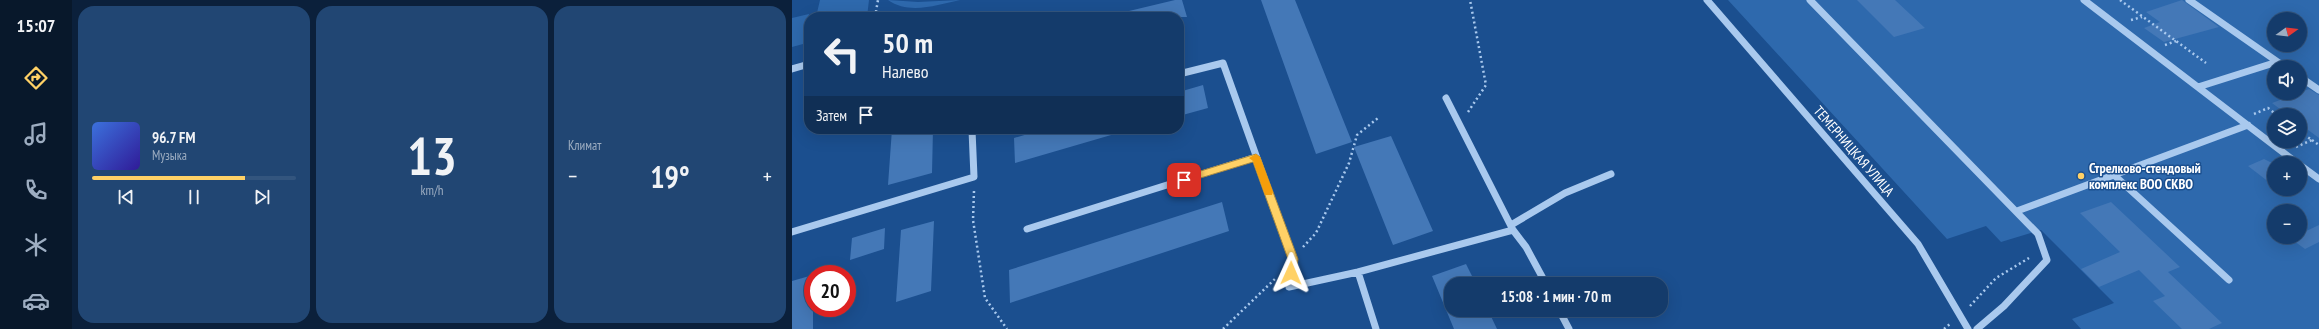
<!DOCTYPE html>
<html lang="ru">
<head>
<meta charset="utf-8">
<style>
  body { margin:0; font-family:"PT Sans Narrow",sans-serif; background:#214673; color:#f1f3f6; height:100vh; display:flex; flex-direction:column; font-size:15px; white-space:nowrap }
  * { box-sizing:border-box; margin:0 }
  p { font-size:13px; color:#9dadc1 }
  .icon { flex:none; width:22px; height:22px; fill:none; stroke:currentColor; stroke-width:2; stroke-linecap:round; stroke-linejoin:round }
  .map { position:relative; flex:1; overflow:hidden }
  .side { display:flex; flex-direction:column; gap:6px; padding:6px; background:#0b203b; width:720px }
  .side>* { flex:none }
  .top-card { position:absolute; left:12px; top:12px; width:380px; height:122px; border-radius:16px; box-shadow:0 4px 16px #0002,0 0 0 1px #33557e; background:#143b6b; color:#f1f3f6; overflow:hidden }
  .needle { width:26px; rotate:75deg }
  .fabs { position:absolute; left:1475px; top:12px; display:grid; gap:8px }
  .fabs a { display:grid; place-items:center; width:40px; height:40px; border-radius:50%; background:#143b6b; box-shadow:0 4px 16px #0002,0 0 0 1px #33557e; font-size:20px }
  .speed { position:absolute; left:12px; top:265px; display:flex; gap:8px; font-size:20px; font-weight:700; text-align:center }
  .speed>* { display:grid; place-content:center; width:52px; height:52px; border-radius:50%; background:#143b6b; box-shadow:0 4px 16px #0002,0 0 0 1px #33557e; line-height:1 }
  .speed .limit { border:6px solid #d22; background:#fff; color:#111 }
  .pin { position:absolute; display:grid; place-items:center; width:34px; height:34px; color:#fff; margin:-17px; border-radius:8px; box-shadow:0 2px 6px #0006 }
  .me { position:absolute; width:44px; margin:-22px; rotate:1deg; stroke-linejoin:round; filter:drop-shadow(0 0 3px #0008) }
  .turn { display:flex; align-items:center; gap:14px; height:84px; padding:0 12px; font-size:18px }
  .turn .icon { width:52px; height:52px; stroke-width:2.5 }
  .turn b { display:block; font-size:28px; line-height:34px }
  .then { display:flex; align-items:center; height:38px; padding:0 12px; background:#0003; gap:8px; font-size:15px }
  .big { font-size:30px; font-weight:700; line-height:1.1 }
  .side .tile { flex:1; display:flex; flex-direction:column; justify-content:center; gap:6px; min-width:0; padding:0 14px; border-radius:16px; background:#214673 }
  .side .dial { align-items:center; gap:0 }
  .dial b { font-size:52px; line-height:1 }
  .song { display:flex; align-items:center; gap:12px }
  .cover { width:48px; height:48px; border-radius:6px; background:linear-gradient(135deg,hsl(220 70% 55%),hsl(250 70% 35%)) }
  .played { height:4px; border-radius:2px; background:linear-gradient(90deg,#ffd166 75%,#33557e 75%) }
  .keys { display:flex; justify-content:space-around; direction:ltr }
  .heat { display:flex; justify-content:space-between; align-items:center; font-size:22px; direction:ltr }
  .side .tiles { flex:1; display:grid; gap:6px; grid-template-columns:repeat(3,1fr) }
  .trip { position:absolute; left:652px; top:277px; width:224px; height:40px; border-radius:16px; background:#143b6b; box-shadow:0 4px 16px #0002,0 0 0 1px #33557e; font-weight:700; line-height:40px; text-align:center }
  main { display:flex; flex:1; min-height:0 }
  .tab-bar { display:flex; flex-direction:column; width:72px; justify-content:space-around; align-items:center; background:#08182b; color:#9dadc1 }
  .tab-bar .icon { width:28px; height:28px }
  .tab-bar .current { color:#ffd166 }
  .tab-bar b { font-size:18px; color:#f1f3f6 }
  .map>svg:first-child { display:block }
  .green { fill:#2e69ad; fill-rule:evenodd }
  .building { fill:#4478b7 }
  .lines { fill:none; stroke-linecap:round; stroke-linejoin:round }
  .path { stroke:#a9c9ee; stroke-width:2.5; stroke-dasharray:2 3; stroke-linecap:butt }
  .minor { stroke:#a9c9ee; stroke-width:7 }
  .route { fill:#ffd166; stroke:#a68842 }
  .slow { fill:#f59e0b }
  .poi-dot { fill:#ffd166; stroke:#1b4f8f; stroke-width:1.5 }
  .labels { text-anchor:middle; stroke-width:3; stroke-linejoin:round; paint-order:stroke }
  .street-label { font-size:14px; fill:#fff; stroke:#1b4f8f }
  .poi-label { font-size:14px; font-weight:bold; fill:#fff; stroke:#1b4f8f; text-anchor:start }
</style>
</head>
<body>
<main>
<nav class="tab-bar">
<b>15:07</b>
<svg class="icon current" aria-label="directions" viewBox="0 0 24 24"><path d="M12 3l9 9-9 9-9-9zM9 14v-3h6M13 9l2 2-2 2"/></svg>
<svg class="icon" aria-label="music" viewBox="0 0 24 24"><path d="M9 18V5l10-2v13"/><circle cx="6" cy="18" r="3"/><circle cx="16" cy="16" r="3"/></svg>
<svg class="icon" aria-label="phone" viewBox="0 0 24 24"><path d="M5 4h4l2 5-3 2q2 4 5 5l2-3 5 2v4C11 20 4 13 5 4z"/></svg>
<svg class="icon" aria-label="climate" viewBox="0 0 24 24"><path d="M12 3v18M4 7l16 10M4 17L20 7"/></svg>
<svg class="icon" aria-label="car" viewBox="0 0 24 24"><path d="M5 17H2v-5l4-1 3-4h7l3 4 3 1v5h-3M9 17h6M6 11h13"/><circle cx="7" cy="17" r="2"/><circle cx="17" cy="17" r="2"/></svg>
</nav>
<section class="side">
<div class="tiles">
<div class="tile">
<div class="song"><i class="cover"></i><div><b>96.7 FM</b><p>Музыка</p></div></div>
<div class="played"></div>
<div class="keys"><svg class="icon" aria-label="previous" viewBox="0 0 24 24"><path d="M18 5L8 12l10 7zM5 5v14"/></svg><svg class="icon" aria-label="pause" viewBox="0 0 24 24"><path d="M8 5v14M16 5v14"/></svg><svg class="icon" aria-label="next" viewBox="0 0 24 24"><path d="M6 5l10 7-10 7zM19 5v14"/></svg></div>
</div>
<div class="tile dial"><b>13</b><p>km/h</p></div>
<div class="tile"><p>Климат</p>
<div class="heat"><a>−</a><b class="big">19°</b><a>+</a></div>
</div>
</div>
</section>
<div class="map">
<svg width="1527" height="329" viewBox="0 0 1527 329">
  <rect width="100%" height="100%" fill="#1b4f8f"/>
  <!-- green -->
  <path class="green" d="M 28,0 L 77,0 L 75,17 L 24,17 Z
    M 96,0 L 126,2 L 168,0 C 145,5 117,15 96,0 Z
    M 936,0 L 1527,0 L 1527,329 L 1289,329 L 1280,319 L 1322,303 L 1249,230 L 1209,242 L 1194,226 L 1155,239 ZM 1482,19 L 1508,19 L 1508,45 L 1482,45 ZM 1482,67 L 1508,67 L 1508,93 L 1482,93 ZM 1482,115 L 1508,115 L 1508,141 L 1482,141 ZM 1482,163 L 1508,163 L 1508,189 L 1482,189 ZM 1482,211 L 1508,211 L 1508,237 L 1482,237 Z
    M 17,14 L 11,44 L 0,47 L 0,18 Z"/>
  <!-- building -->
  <path class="building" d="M 383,0 L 390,0 L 395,17 L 338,17 L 337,11 Z
    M 469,0 L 503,0 L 560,142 L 524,154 Z
    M 1065,0 L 1103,0 L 1133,28 L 1102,37 Z
    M 1390,0 L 1427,27 L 1372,42 L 1352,28 L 1368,22 L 1354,12 Z
    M 411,85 L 416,108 L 387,116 L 387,92 Z
    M 1517,89 L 1527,95 L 1527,138 L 1508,124 L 1508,115 L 1496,115 L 1480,103 Z
    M 100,129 L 141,129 L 140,173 L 96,185 Z
    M 253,129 L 326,129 L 326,133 L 223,163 L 222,138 Z
    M 599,136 L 641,231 L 601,245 L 562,147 Z
    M 1472,159 L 1482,164 L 1482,186 L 1456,166 Z
    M 430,202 L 437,231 L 218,303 L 217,270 Z
    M 1319,202 L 1388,267 L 1376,272 L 1430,323 L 1417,329 L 1390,329 L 1361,301 L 1373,296 L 1347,270 L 1307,287 L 1289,269 L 1328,252 L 1288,213 Z
    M 142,221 L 139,291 L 104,302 L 109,230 Z
    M 1527,225 L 1527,242 L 1513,249 L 1498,238 L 1508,237 L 1508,234 Z
    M 93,228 L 92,249 L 58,260 L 60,238 Z
    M 674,264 L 684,284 L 659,284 L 659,310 L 696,310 L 705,329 L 662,329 L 640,276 Z
    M 21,275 L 21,329 L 0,329 L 0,281 Z"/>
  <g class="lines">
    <!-- path -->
    <path class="path" d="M 1328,0 L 1414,63
      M 83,17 L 86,0
      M 1339,20 L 1350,17
      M 1373,45 L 1384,41
      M 676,112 L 694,85 L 678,0
      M 1462,114 L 1476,108 L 1485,115
      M 1520,140 L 1527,145
      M 1504,147 L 1520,140 L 1508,132
      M 182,191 L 181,220 L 193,298 L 215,329
      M 511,247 L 524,233 L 557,163 L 565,135 L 586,118
      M 1178,306 L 1204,278 L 1237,258
      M 431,329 L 484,278
      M 1152,329 L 1158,324"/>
    <!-- minor -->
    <path class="minor" d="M 915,0 L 1126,244 L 1176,329
      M 1018,0 L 1246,234 L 1255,260 L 1212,306 L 1185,329
      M 1292,0 L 1505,163
      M 1397,0 L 1493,67
      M 0,69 L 17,64
      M 387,74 L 431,63 L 501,259 L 497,287 L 566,272
      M 1508,77 L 1527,90
      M 1406,87 L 1485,62
      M 654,98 L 721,230 L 734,247 L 754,284
      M 1508,165 L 1527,179
      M 1322,175 L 1437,280
      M 1225,211 L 1456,125
      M 719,225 L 773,193 L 819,174
      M 235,229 L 464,157
      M 0,232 L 182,177 L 180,130 L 184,129
      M 767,310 L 777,329
      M 584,329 L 566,272 L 721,230"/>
  </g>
  <!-- route -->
  <path class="route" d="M 464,154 L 468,157 L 506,259 L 504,273 L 499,277 L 494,273 L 496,259 L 461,162 L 392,183 L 387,180 L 389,177 Z"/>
  <!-- slow -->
  <path class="slow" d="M 464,154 L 468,157 L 481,192 L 480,195 L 473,195 L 461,161 L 457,158 Z"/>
  <!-- markers -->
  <circle class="poi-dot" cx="1289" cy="176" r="4"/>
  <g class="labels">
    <!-- street labels -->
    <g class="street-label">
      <text transform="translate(1062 151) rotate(49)" y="5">ТЕМЕРНИЦКАЯ УЛИЦА</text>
    </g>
    <!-- poi labels -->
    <g class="poi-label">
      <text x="1297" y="173">Стрелково-стендовый<tspan x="1297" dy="16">комплекс ВОО СКВО</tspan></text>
    </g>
  </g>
</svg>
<div class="fabs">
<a><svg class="needle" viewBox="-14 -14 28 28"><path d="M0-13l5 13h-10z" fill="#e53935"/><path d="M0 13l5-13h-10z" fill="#9dadc1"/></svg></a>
<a><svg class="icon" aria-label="sound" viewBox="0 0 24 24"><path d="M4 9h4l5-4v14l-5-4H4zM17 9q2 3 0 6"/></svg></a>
<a><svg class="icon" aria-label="layers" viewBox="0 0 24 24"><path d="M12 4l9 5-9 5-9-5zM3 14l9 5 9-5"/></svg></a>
<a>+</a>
<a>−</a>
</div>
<div class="speed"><div class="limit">20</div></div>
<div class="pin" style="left:392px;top:180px;background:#d93025"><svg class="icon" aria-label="arrive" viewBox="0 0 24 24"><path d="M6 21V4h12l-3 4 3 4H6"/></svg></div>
<svg class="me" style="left:499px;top:273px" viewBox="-20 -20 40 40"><path d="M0-17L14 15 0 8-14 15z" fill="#ffd166" stroke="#fff" stroke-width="4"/></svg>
<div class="trip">15:08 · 1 мин · 70 m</div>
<div class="top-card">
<div class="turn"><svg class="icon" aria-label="left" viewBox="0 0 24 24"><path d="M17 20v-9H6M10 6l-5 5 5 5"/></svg><div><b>50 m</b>Налево</div></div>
<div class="then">Затем<svg class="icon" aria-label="arrive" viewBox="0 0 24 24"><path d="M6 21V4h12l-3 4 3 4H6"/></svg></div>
</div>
</div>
</main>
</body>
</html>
